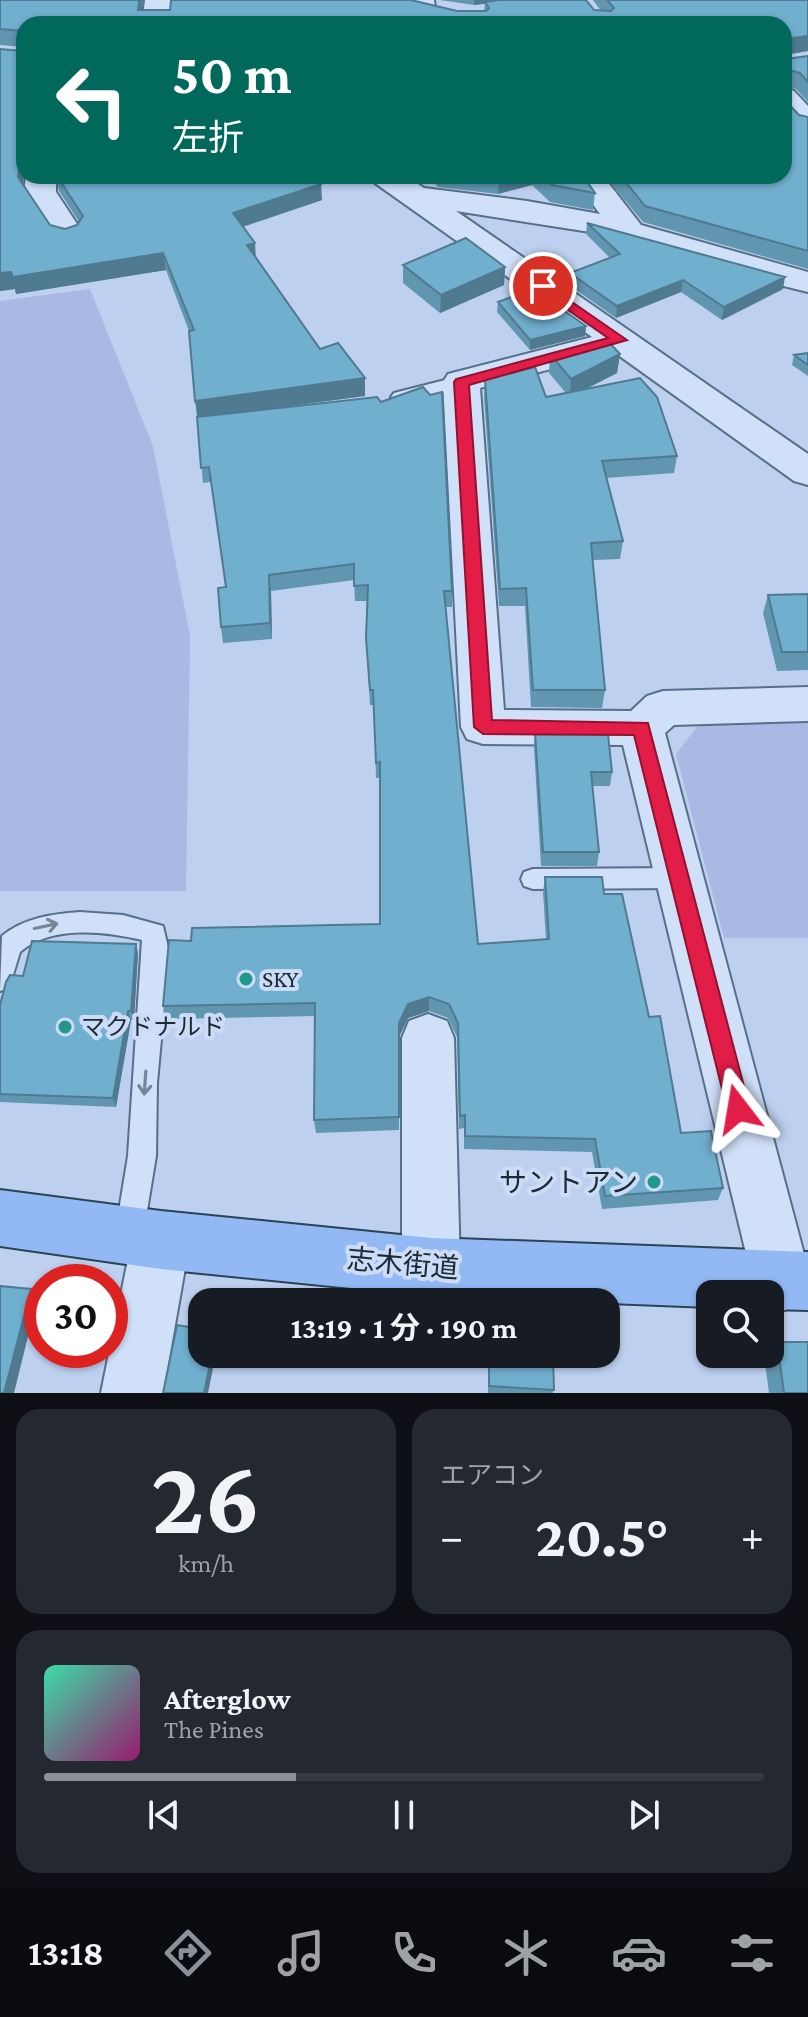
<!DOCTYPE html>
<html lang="ja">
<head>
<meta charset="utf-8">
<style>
  body { margin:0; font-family:"Crimson Pro","Noto Sans JP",serif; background:#242831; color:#f1f3f6; height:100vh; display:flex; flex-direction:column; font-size:30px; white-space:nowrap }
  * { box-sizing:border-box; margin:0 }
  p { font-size:26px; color:#9ea1a6 }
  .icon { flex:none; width:44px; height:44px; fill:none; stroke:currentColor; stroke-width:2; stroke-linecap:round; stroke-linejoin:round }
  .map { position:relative; height:1393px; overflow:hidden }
  .side { display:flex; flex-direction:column; gap:16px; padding:16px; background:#0d0f14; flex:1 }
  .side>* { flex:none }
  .top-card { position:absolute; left:16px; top:16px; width:776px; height:168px; border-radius:24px; box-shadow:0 2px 6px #0004; background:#00695c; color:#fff; overflow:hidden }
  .tools { position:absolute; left:696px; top:1280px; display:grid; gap:16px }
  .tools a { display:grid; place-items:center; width:88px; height:88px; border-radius:16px; background:#171b24; box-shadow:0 2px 6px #0004; font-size:40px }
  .speed { position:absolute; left:24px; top:1264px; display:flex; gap:16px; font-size:40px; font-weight:700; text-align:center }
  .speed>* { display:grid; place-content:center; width:104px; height:104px; border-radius:50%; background:#171b24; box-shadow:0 2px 6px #0004; line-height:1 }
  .speed .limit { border:12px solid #d22; background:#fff; color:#111 }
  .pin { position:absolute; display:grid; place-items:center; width:68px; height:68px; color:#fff; margin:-34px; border:4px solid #fff; border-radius:50%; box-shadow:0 2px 8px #0007 }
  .me { position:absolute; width:88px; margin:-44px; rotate:346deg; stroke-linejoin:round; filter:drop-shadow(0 0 6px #0008) }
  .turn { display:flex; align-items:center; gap:28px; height:168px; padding:0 24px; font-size:36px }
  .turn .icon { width:104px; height:104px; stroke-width:2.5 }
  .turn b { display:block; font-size:56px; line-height:68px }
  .big { font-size:60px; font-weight:700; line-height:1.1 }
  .side .card { flex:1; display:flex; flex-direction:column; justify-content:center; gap:12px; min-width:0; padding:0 28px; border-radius:24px; background:#242831 }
  .side .dial { align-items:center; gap:0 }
  .dial b { font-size:104px; line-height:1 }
  .song { display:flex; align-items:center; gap:24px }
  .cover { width:96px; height:96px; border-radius:12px; background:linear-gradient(135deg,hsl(160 70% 55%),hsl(320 70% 35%)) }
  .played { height:8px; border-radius:4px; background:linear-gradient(90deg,#8c9099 35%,#363941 35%) }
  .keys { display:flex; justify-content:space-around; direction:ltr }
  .heat { display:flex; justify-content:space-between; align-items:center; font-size:44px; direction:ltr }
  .side .tiles { flex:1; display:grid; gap:16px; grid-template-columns:1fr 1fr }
  .card:last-child { grid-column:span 2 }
  .trip { position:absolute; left:188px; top:1288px; width:432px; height:80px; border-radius:24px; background:#171b24; box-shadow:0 2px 6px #0004; font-weight:700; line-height:80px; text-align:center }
  .menu { display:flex; height:128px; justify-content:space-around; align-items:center; background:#090b0e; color:#9ea1a6 }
  .menu .icon { width:56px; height:56px }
  .menu .selected { color:#8c9099 }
  .menu b { font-size:36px; color:#f1f3f6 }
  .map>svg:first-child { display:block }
  .farmland { fill:#aab8e4 }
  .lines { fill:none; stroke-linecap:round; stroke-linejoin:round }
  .lane-casing { stroke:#567087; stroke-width:4 }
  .street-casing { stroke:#567087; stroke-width:4 }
  .primary-casing { stroke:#2b4454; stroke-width:4 }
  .lane { fill:#d0e0f9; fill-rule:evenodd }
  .street { fill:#d0e0f9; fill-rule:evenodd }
  .primary { fill:#92b9f4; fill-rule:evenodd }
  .wall { fill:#6196b1 }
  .shaded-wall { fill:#4f7a90 }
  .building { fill:#71afce; stroke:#4f7a90; stroke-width:2 }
  .oneway { stroke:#768697 }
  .route { fill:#e11d48; stroke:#92132f; stroke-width:2 }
  .poi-dot { fill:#24978d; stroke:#ccdcf6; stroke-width:3 }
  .labels { text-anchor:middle; stroke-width:8; stroke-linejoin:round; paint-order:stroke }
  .poi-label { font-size:24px; fill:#1b2b35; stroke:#ccdcf6; text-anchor:start }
  .near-poi-label { font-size:28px; fill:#1b2b35; stroke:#ccdcf6; text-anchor:end }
  .near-street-label { font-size:28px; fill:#1b2b35; stroke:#ccdcf6 }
</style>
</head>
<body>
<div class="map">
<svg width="808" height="1393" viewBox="0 0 808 1393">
  <rect width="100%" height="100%" fill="#bdd0ef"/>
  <!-- farmland -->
  <path class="farmland" d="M 90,289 L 153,446 L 190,636 L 186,891 L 0,891 L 0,301 Z
    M 700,723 L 808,723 L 808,938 L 724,938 L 676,754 Z"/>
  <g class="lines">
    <defs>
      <path id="lane" d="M 461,376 L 470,382 L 467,386 L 400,403 L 391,397 L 394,393 Z
        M 680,868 L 689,871 L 692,878 L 689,885 L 680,888 L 533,889 L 524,886 L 521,879 L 524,872 L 533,869 Z
        M 80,912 L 123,915 L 163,926 L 169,952 L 157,1083 L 156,1156 L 143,1235 L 139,1245 L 129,1249 L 119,1245 L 115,1235 L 128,1156 L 142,940 C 105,931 51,925 20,952 L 9,988 L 0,991 L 2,936 C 24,918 52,914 80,912 Z"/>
      <path id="street" d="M 145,0 L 171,0 L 170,24 L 142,24 Z
        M 408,0 L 434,0 L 435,8 L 423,24 L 394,24 L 409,7 Z
        M 784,88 L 794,91 L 808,106 L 808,132 L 798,129 L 784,114 Z
        M 26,176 L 56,176 L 56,192 L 83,233 L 78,240 L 67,243 L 56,240 L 24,192 Z
        M 371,176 L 406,176 L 424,188 L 527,201 L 600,214 L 572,176 L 603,176 L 641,225 L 808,272 L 808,292 L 730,273 L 603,234 L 456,211 L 808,454 L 808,485 L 794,481 L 614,352 L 480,388 L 504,710 L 631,711 L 647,696 L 663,691 L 808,687 L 808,721 L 674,725 L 665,733 L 808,1269 L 808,1290 L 803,1303 L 782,1311 L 770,1306 L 770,1294 L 758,1294 L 753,1282 L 623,745 L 483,744 L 467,739 L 461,727 L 443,382 L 448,374 L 592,337 L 375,183 Z
        M 428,1014 L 447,1021 L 454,1038 L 460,1267 L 452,1288 L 431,1296 L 410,1288 L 402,1267 L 402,1038 L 409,1021 Z
        M 161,1211 L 181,1220 L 190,1240 L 163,1393 L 101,1393 L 132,1240 L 141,1220 Z"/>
      <path id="primary" d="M 0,1190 L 161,1211 L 431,1238 L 808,1252 L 808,1310 L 770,1309 L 770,1294 L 710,1294 L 710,1307 L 431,1296 L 161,1269 L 0,1246 Z"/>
    </defs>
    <!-- lane casing -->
    <use href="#lane" class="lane-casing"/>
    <!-- street casing -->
    <use href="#street" class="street-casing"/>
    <!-- primary casing -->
    <use href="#primary" class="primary-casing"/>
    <!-- lane -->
    <use href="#lane" class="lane"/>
    <!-- street -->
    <use href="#street" class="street"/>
    <!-- primary -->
    <use href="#primary" class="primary"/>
  </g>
  <!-- wall -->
  <path class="wall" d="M 0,0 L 142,10 L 457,11 L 484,11 L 485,4 L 474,5 L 440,0 L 586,0 L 594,10 L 601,11 L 593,0 L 808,0 L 808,51 L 785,55 L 785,59 L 808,56 L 808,102 L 796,89 L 785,86 L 785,100 L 799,115 L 808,117 L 808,269 L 643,222 L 605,176 L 784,176 L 24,24 L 24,174 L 23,184 L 50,225 L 65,229 L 77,225 L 79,222 L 59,191 L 56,176 L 338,176 L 319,182 L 322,200 L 243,227 L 256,258 L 320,349 L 365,378 L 365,396 L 267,409 L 452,591 L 452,607 L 445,607 L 478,944 L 546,939 L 543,892 L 545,877 L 604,894 L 649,1017 L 681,1133 L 723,1188 L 718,1200 L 602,1209 L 592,1152 L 464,1149 L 464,1128 L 459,1129 L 457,1037 L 448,1018 L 429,1011 L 408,1018 L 399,1037 L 399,1130 L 316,1133 L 314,1120 L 315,1016 L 166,1019 L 163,1006 L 191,941 L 380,924 L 380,778 L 376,778 L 374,705 L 370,705 L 367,654 L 367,601 L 355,601 L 354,580 L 271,591 L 272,639 L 223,643 L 221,627 L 226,587 L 211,482 L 203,483 L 189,331 L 166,270 L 16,294 L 15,289 L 0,291 L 0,49 L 23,51 L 23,47 L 0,45 Z
    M 428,176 L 583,176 L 595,193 L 593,210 L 550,202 L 532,185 L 498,194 L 438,187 Z
    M 587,223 L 783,289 L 722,320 L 681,292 L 616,318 L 569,285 L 570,273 L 610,258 L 586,234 Z
    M 403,265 L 505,267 L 504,285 L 440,313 L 403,283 Z
    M 498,302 L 586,326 L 585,336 L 530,350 L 497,312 Z
    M 808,353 L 808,376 L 792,365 L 794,355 Z
    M 550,354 L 620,354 L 617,373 L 586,389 L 677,456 L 674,473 L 606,478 L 623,541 L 620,559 L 593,560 L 605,690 L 602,708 L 531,707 L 525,606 L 499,606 L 484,397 L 485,380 L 546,397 L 566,393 L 549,373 Z
    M 808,594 L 808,670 L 777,671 L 763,613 L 768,595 Z
    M 535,733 L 612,772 L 610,786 L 592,786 L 599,852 L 597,866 L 541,866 L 534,747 Z
    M 138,953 L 134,1020 L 131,1020 L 116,1107 L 0,1102 L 0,1005 Z
    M 777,1342 L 808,1393 L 769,1393 L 765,1363 Z
    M 488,1354 L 553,1354 L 553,1393 L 488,1393 Z"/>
  <!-- shaded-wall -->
  <path class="shaded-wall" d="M 139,0 L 143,0 L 140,24 L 138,10 Z
    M 474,0 L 509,0 L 474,5 Z
    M 808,36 L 808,51 L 784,55 L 785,39 Z
    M 21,157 L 24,174 L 22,194 L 18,177 Z
    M 307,176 L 338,176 L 307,186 Z
    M 504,176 L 533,176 L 532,185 L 498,194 L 499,178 Z
    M 321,184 L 322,200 L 235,229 L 233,213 Z
    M 255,243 L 256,260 L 247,245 Z
    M 163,253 L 166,270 L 16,294 L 15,289 L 0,291 L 0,273 Z
    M 505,267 L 504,285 L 440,313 L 441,295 Z
    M 785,277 L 783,289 L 722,320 L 724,307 Z
    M 683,280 L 681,292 L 616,318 L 617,306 Z
    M 586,326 L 585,336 L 530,350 L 530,340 Z
    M 620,354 L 617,373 L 570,397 L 571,379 Z
    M 365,378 L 365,396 L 198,418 L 195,401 Z
    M 269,575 L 271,591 L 272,639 L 270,623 Z
    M 136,944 L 138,953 L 134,1020 L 131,1011 Z
    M 429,997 L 429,1011 L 408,1018 L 399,1037 L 399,1130 L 399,1023 L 408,1004 Z
    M 128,1011 L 131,1020 L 116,1107 L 113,1098 Z
    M 31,1289 L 37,1300 L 14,1393 L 4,1393 Z
    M 212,1354 L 216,1354 L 208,1393 L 204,1393 Z"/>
  <!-- building -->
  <path class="building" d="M 0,0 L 139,0 L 138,10 L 170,10 L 171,0 L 411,0 L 457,11 L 486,11 L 489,8 L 485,2 L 499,0 L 586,0 L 594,10 L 611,11 L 614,8 L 607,0 L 808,0 L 808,36 L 785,39 L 785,59 L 808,56 L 808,82 L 800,73 L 785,69 L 785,100 L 799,115 L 808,117 L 808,251 L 645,206 L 621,176 L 784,176 L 784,24 L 24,24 L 24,157 L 21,157 L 18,177 L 50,225 L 65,229 L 77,225 L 83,216 L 57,176 L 314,176 L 321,184 L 233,213 L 255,243 L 247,245 L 320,349 L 338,343 L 365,378 L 195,401 L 189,331 L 194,330 L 163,253 L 13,277 L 11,272 L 0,273 L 0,49 L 23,51 L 23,31 L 0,29 Z
    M 542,176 L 583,176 L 595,193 L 552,185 Z
    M 587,223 L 785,277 L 724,307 L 683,280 L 617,306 L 570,273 L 620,254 Z
    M 466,238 L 505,267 L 441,295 L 403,265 Z
    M 533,289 L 586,326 L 530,340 L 498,302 Z
    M 606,339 L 620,354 L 571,379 L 550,354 Z
    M 808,353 L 808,365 L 794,355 Z
    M 535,367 L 546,397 L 640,378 L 657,397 L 677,456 L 602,461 L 623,541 L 591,543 L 605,690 L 533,690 L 526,588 L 500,589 L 485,380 Z
    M 423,387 L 430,395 L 442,392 L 452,591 L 444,591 L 478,944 L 549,939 L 545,877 L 602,877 L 604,894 L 622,894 L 649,1017 L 660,1016 L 681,1133 L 711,1131 L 723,1188 L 605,1196 L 595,1139 L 465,1136 L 465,1115 L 460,1116 L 458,1023 L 449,1004 L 429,997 L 408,1004 L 399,1023 L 399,1117 L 314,1120 L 315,1003 L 163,1006 L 169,940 L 191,941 L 192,928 L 380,924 L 380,762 L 376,763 L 373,690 L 370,690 L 366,638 L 368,585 L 354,586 L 354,564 L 269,575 L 270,623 L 221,627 L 218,588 L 226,587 L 209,467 L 201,468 L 197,417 L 377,397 L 381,402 Z
    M 808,594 L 808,652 L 782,652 L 768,595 Z
    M 535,733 L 608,734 L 612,772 L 591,772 L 599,852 L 543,852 Z
    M 32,941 L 136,944 L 131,1011 L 128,1011 L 113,1098 L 0,1094 L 0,1005 L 6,982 L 10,975 L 23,976 Z
    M 0,1286 L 31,1289 L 4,1393 L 0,1393 Z
    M 177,1325 L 202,1329 L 202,1354 L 212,1354 L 204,1393 L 163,1393 Z
    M 777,1342 L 808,1342 L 808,1393 L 784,1393 Z
    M 489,1354 L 553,1354 L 554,1390 L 489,1386 Z"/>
  <!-- one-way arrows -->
  <defs><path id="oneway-shaft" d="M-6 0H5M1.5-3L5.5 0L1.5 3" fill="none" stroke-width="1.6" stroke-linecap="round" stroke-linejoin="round" transform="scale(2)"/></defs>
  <g class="oneway">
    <use href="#oneway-shaft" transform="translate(46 926) rotate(-12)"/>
    <use href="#oneway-shaft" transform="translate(145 1083) rotate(94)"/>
  </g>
  <!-- route -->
  <path class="route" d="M 543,282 L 627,340 L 469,385 L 492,720 L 648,723 L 750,1109 L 746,1117 L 738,1120 L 730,1117 L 727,1109 L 634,735 L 483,734 L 474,727 L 454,382 L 456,379 L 608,338 L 538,289 L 538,283 Z"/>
  <!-- markers -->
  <g class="poi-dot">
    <circle cx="246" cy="979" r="8"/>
    <circle cx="65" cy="1027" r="8"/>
    <circle cx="654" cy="1182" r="8"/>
  </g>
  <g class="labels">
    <!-- poi labels -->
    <g class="poi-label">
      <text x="262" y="987">SKY</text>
      <text x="81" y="1035">マクドナルド</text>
    </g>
    <!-- near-poi labels -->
    <g class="near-poi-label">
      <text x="638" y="1192">サントアン</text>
    </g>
    <!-- near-street labels -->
    <g class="near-street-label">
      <text transform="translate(403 1263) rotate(5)" y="10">志木街道</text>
    </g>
  </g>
</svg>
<div class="tools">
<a><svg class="icon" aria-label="search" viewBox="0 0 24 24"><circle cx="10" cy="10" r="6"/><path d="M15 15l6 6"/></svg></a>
</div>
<div class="speed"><div class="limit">30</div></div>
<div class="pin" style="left:543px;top:286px;background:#d93025"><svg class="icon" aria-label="arrive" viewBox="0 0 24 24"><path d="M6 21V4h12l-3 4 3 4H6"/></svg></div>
<svg class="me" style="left:738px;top:1109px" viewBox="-20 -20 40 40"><path d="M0-17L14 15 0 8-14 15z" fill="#e11d48" stroke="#fff" stroke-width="4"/></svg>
<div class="trip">13:19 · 1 分 · 190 m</div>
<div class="top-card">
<div class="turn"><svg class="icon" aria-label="left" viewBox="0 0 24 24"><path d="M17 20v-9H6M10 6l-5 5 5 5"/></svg><div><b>50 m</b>左折</div></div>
</div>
</div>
<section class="side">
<div class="tiles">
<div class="card dial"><b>26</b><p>km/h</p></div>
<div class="card"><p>エアコン</p>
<div class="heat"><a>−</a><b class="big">20.5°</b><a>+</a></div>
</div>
<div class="card">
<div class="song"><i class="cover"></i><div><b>Afterglow</b><p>The Pines</p></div></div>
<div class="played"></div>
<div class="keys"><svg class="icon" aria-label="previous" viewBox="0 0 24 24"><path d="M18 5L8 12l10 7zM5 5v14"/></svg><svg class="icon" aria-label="pause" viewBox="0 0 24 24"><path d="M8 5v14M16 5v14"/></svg><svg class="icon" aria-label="next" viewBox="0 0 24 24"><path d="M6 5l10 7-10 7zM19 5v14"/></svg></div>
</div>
</div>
</section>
<nav class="menu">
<b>13:18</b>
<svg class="icon selected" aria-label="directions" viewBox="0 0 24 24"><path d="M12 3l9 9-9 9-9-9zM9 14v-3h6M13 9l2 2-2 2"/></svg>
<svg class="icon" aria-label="music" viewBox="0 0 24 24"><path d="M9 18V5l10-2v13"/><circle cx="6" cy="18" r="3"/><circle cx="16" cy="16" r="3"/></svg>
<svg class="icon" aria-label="phone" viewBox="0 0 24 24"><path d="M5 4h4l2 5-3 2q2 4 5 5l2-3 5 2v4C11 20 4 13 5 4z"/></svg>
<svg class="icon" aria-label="climate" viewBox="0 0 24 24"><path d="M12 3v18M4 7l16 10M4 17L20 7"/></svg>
<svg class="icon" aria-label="car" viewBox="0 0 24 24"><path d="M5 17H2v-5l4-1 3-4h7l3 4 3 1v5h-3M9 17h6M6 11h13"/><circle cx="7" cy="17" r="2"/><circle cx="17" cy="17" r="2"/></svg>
<svg class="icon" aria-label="filters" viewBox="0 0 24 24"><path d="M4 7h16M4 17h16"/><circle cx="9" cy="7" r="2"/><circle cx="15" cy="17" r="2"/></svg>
</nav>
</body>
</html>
